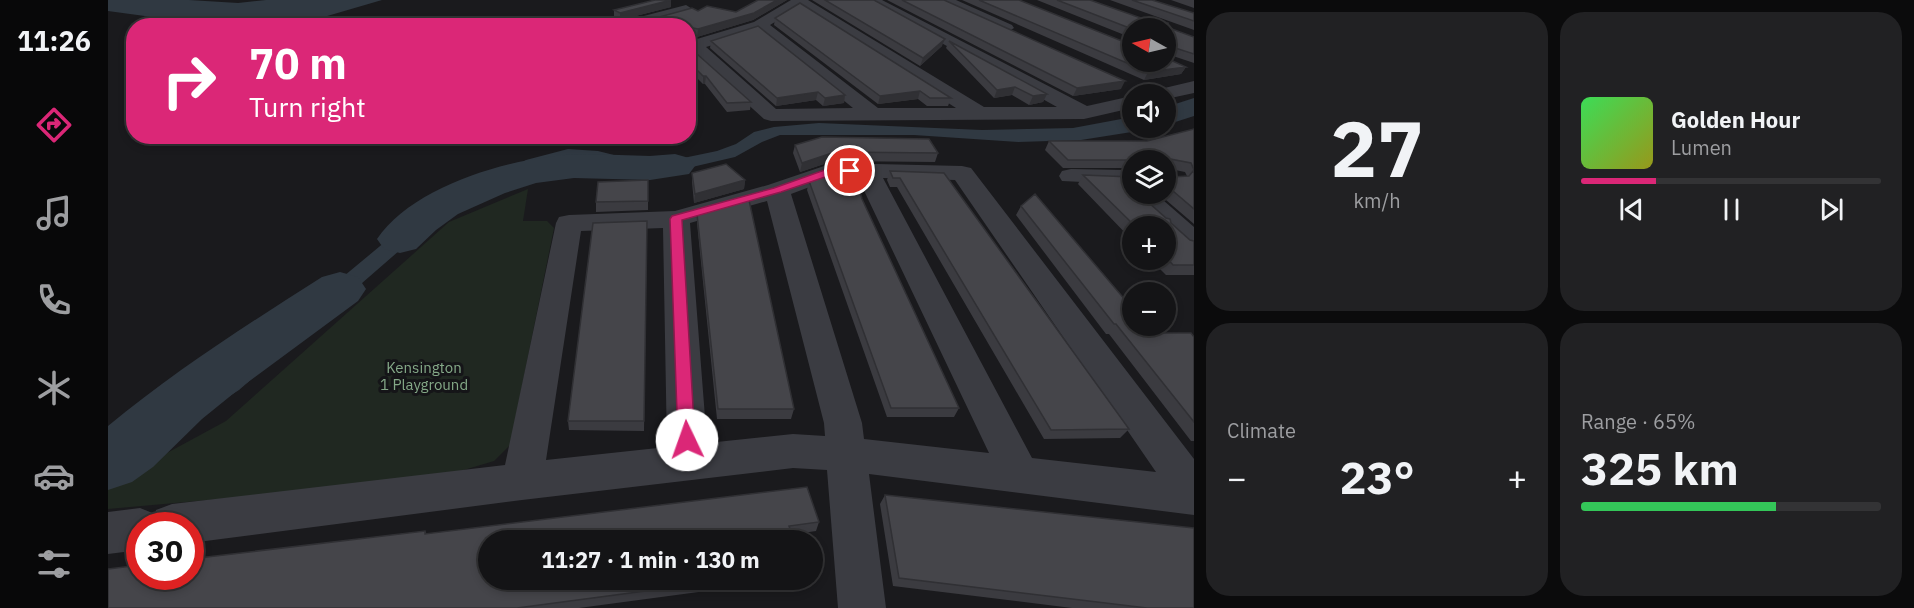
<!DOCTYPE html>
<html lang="en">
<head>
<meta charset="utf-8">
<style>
  body { margin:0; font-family:"IBM Plex Sans",sans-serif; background:#212123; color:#f1f3f6; height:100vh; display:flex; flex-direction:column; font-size:22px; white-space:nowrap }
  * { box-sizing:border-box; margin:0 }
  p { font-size:20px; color:#9d9ea1 }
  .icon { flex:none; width:33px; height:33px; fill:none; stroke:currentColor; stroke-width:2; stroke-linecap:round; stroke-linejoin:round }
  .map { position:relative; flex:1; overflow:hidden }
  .drawer { display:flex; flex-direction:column; gap:12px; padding:12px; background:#0b0b0c; width:720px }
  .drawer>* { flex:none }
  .top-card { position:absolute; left:18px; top:18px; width:570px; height:126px; border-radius:24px; box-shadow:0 3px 9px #0003,0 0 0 2px #333335; background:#db2777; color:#fff; overflow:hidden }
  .needle { width:39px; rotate:278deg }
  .buttons { position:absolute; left:1014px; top:18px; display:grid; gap:12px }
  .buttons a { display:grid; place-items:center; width:54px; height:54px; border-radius:50%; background:#141416; box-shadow:0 3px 9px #0003,0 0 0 2px #333335; font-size:30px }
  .speed { position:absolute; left:18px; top:512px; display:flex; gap:12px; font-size:30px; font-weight:700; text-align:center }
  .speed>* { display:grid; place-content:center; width:78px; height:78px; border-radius:50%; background:#141416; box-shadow:0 3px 9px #0003,0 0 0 2px #333335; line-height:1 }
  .speed .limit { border:9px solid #d22; background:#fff; color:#111 }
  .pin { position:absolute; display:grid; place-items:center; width:51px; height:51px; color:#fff; margin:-26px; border:3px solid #fff; border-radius:50%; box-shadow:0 2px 6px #0007 }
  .me { position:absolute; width:66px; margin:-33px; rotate:357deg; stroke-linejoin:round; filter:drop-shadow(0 0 4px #0008) }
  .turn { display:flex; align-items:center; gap:21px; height:126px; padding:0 24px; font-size:27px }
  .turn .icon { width:78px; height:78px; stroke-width:2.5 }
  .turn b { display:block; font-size:42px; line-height:51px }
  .big { font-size:45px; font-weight:700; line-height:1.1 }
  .drawer .widget { flex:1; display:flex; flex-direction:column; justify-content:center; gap:9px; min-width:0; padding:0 21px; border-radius:24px; background:#212123 }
  .drawer .dial { align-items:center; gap:0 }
  .dial b { font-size:78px; line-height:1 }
  .song { display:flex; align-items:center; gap:18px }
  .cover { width:72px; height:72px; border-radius:9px; background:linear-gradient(135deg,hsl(130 70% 55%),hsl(60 70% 35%)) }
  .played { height:6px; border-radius:3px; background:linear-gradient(90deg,#db2777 25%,#333335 25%) }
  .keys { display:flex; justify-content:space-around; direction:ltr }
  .heat { display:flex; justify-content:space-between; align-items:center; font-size:33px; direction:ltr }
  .charge { height:9px; border-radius:4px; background:linear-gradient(90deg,#34c759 65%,#333335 0) }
  .drawer .tiles { flex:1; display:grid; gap:12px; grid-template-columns:repeat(2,1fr) }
  .trip { position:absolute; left:370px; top:530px; width:345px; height:60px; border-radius:30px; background:#141416; box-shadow:0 3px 9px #0003,0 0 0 2px #333335; font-weight:700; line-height:60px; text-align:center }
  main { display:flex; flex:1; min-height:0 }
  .tabs { display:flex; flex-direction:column; width:108px; justify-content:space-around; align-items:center; background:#080809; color:#9d9ea1 }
  .tabs .icon { width:42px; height:42px }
  .tabs .active { color:#db2777 }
  .tabs b { font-size:27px; color:#f1f3f6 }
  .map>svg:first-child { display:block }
  .green { fill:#202821 }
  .water { fill:#303942 }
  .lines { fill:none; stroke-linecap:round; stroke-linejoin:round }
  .river { fill:#303942; fill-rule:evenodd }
  .minor { fill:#3b3c42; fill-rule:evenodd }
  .wall { fill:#3b3b40; fill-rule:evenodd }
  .shaded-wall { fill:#303034 }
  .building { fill:#45454a; stroke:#303034; stroke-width:1.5 }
  .route { fill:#db2777; stroke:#8e194d; stroke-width:1.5 }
  .labels { text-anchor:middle; stroke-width:6; stroke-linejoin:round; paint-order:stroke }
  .park-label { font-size:15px; fill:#84a887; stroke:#151518 }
</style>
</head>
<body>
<main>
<nav class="tabs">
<b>11:26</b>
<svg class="icon active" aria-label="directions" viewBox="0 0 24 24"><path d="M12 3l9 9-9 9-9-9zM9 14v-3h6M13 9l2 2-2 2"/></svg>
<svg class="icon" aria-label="music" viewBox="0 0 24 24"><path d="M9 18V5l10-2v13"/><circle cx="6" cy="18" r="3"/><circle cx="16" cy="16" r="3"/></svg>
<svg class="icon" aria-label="phone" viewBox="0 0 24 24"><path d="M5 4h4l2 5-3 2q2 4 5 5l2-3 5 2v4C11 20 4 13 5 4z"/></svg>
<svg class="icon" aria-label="climate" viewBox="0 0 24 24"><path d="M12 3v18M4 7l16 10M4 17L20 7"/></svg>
<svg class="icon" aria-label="car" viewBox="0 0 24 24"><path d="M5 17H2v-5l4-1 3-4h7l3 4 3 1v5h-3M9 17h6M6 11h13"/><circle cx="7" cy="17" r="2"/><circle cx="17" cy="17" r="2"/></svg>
<svg class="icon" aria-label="filters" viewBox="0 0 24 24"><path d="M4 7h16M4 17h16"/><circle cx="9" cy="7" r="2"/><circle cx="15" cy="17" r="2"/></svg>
</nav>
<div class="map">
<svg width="1086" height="608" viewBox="0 0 1086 608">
  <rect width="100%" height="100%" fill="#1a1a1d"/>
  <!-- green -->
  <path class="green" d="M 420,189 L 415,221 L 439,221 L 446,228 L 402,445 L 386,461 L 349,472 L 145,496 L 0,509 L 0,485 L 118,421 L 341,222 Z"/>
  <!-- water -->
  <path class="water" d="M 0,0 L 81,0 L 130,3 L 158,0 L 274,0 L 185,26 L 103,25 L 0,11 Z
    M 1086,98 L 1086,116 L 1058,125 L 1058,107 Z
    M 1024,117 L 1024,128 L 1049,128 L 973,140 L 910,142 L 806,135 L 672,135 L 654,142 L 627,157 L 567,171 L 545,174 L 519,172 L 492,165 L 462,163 L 434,168 L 353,197 L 131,390 L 0,474 L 0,448 L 65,410 L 133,365 L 177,325 L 307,217 L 338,194 L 393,175 L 418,160 L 460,149 L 490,151 L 534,162 L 556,162 L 609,151 L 628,144 L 646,132 L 666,127 L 711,123 L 874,130 L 965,128 Z"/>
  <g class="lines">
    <!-- river -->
    <path class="river" d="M 479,154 L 542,156 L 567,154 L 581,158 L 587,166 L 581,174 L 542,180 L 466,178 L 428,183 L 397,193 L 350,214 L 328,230 L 308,249 L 292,253 L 276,249 L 269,239 C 307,183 414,154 479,154 Z
      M 232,272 L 250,277 L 258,289 L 250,301 L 136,385 L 94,419 L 45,467 L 24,482 L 0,490 L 0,426 C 68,370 140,324 214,277 Z"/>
    <!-- minor -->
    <path class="minor" d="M 683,0 L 700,0 L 876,107 L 949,107 L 756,0 L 774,0 L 979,106 L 1024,96 L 1024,108 L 976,119 L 663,121 L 656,119 L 580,50 L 580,35 L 589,39 L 646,22 ZM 691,7 L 848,108 L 770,108 L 662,25 ZM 650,31 L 745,108 L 668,109 L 598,47 Z
      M 829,0 L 848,0 L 904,25 L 906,28 L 898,33 L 892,31 L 831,3 Z
      M 578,5 L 586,10 L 583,13 L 536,26 L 507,26 L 509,23 Z
      M 1086,81 L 1086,93 L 1058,99 L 1058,94 L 1045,94 L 1048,90 Z
      M 725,163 L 854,166 L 863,168 L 1086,459 L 1086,515 L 761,474 L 778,608 L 730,608 L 719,470 L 685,468 L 414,500 L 82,543 L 82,525 L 32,525 L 32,550 L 0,554 L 0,512 L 32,508 L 47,514 L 48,510 L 64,504 L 397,465 L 448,223 L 451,217 L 461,215 L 567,211 L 660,185 ZM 728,177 L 750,178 L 881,453 L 756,439 L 754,423 L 683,194 ZM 775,178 L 847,180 L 1048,472 L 924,458 ZM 659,201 L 716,423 L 717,436 L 685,434 L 599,443 L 582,223 ZM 555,228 L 559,447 L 438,460 L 473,231 Z
      M 963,169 L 1016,170 L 1024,172 L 1024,182 L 1016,184 L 954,181 L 951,176 L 954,171 Z
      M 1024,189 L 1024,194 L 1048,194 L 1086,227 L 1086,251 L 1076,248 L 1058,231 L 1058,226 L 1053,226 L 1024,199 L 1020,194 Z"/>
  </g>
  <!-- wall -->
  <path class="wall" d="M 563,0 L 563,7 L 512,20 L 506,17 L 506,10 Z
    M 650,0 L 679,0 L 645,20 L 589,37 L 580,34 L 580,26 L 527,26 L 527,21 L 537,21 L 590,11 L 628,12 Z
    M 704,0 L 766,0 L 834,46 L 812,66 Z
    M 779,0 L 836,0 L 1013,89 L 965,96 Z
    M 854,0 L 911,0 L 1078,67 L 1073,74 L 1036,80 Z
    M 929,0 L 982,0 L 1086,37 L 1086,63 L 1059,54 L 1058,57 L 1058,28 L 1024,28 L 1024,38 Z
    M 1002,0 L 1044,0 L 1086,13 L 1086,30 Z
    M 1063,0 L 1086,0 L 1086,8 Z
    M 667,18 L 843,98 L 840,106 L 819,106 L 810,99 L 770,104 L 666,25 Z
    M 603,41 L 737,95 L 736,103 L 715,106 L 708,100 L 668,106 L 602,48 Z
    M 841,41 L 939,94 L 935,102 L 921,105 L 904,95 L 886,98 L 838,48 Z
    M 580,46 L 643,102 L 642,110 L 619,112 L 597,84 L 595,84 L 580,69 Z
    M 1086,129 L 1086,224 L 1051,194 L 1058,194 L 1058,160 L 1024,160 L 1024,168 L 955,168 L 937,150 L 941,141 L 1039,141 ZM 1062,169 L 1077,172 L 1079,176 L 1063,177 Z
    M 687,145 L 830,153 L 827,162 L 725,161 L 692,172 L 685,153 Z
    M 782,171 L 836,173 L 1021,429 L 1012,438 L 936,439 L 789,187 L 782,187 L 779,180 Z
    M 584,173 L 637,180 L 636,189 L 586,203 L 584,182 Z
    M 975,175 L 1024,177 L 1024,194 L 1063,223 L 1082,240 L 1086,241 L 1086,275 L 1058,275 L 1043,260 L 1058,260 L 1058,226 L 1024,226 L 1024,240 L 970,184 Z
    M 755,178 L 751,188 L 754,199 L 851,408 L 846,417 L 779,417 L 699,190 L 701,181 Z
    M 540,180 L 540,210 L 488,212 L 488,202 Z
    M 913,206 L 1046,333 L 1086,337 L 1086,441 L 1083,441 L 1001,334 L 998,334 L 908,215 Z
    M 589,214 L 686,409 L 683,419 L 609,419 L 589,223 Z
    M 539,221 L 536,431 L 461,430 L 460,421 Z
    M 777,495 L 1086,608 L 964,608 L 785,586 L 772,504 Z
    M 711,522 L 708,531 L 381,579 L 688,579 L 471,608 L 0,608 L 317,531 L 319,534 Z"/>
  <!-- shaded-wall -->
  <path class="shaded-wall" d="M 563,0 L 563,7 L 512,20 L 512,13 Z
    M 669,0 L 679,0 L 645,20 L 589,37 L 590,29 Z
    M 837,39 L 834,46 L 812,66 L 815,58 Z
    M 1078,67 L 1073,74 L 1036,80 L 1040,72 Z
    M 595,76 L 598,76 L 597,84 L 595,84 Z
    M 1017,81 L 1013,89 L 965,96 L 969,88 Z
    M 907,87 L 904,95 L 886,98 L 889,90 Z
    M 812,91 L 810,99 L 770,104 L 772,96 Z
    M 710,92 L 708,100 L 668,106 L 669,98 Z
    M 939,94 L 935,102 L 921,105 L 925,96 Z
    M 737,95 L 736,103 L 715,106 L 717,98 Z
    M 727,152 L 725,161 L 692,172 L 694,163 Z
    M 637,180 L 636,189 L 586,203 L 587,194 Z"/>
  <!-- building -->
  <path class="building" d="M 547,0 L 563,0 L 512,13 L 506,10 Z
    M 650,0 L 669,0 L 646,13 L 590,29 L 580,27 L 580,26 L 534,26 L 527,21 L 537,21 L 584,8 L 590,11 L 599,6 L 628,12 Z
    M 717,0 L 766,0 L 837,39 L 815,58 Z
    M 794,0 L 836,0 L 1017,81 L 969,88 Z
    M 871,0 L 911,0 L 1024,45 L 1024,62 L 1058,62 L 1058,58 L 1078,67 L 1040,72 Z
    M 949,0 L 982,0 L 1047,23 L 1060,23 L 1061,28 L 1086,37 L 1086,54 L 1061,46 L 1060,52 L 1058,52 L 1058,28 L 1024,29 Z
    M 1024,0 L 1044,0 L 1086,13 L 1086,21 Z
    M 692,3 L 843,98 L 822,98 L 812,91 L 772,96 L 667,18 Z
    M 650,26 L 737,95 L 717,98 L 710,92 L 669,98 L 603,41 Z
    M 841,41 L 939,94 L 925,96 L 907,87 L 889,90 Z
    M 580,46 L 643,102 L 619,103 L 598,76 L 595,76 L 580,61 Z
    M 1086,129 L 1086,170 L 1083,163 L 1062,159 L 1063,177 L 1081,176 L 1086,170 L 1086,209 L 1058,185 L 1058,160 L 960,160 L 941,141 L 1039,141 Z
    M 714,137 L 821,139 L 830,153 L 727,152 L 694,163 L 687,145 Z
    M 618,164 L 637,180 L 587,194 L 584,173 Z
    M 731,170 L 751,171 L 755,178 L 749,179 L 754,199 L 851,408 L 783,408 L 701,181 Z
    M 782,171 L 836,173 L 1021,429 L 943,430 L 792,178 L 785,178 Z
    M 975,175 L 1024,177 L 1024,183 L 1023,185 L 1024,186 L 1024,194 L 1031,194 L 1058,218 L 1062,219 L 1063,223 L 1082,240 L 1086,241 L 1086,265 L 1065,265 L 1058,257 L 1058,226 L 1027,226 Z
    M 540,180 L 540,201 L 488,202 L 490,182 Z
    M 927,194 L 1024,308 L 1024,326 L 1040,326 L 1046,333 L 1083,333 L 1086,337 L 1086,422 L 1008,324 L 1006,324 L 913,206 Z
    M 641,200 L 686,409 L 610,409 L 589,214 Z
    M 539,221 L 536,421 L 460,421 L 485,223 Z
    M 699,487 L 711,522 L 681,526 L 686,540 L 381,540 L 381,579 L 628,579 L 409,608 L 0,608 L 0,569 L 32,565 L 32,576 L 82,576 L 82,559 L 317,531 L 317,534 Z
    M 777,495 L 1086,528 L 1086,608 L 1039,608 L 791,578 Z"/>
  <!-- route -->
  <path class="route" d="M 725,167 L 742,168 L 747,171 L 742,174 L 726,174 L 673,192 L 574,220 L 587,440 L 585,445 L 579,448 L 573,445 L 570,440 L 562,219 L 564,216 L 666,188 Z"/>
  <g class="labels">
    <!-- park labels -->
    <g class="park-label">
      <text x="316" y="373">Kensington<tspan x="316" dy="17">1 Playground</tspan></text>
    </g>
  </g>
</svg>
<div class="buttons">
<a><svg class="needle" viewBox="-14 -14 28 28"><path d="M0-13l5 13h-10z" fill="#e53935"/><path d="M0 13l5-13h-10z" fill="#9d9ea1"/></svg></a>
<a><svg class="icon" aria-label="sound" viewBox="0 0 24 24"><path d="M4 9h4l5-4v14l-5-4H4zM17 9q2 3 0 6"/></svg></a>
<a><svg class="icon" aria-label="layers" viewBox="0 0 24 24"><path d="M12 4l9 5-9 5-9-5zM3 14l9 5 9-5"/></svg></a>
<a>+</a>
<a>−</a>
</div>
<div class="speed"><div class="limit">30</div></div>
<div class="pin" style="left:742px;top:171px;background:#d93025"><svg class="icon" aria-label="arrive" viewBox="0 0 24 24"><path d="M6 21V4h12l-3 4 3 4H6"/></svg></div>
<svg class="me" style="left:579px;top:440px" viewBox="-20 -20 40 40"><circle r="19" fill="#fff"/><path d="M0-13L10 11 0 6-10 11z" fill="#db2777"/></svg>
<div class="trip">11:27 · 1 min · 130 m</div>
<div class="top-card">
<div class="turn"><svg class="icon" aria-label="right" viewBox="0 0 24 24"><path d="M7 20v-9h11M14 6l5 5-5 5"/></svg><div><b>70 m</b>Turn right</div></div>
</div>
</div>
<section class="drawer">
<div class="tiles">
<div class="widget dial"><b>27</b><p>km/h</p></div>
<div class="widget">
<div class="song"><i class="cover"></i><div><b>Golden Hour</b><p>Lumen</p></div></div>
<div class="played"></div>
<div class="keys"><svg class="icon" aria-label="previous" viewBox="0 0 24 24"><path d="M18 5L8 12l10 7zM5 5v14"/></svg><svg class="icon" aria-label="pause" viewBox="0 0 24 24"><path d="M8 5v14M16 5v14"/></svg><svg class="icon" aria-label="next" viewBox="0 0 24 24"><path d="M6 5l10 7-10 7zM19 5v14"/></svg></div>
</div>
<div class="widget"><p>Climate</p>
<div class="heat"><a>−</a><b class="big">23°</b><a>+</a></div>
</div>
<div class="widget"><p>Range · 65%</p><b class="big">325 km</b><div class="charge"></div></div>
</div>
</section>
</main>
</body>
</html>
